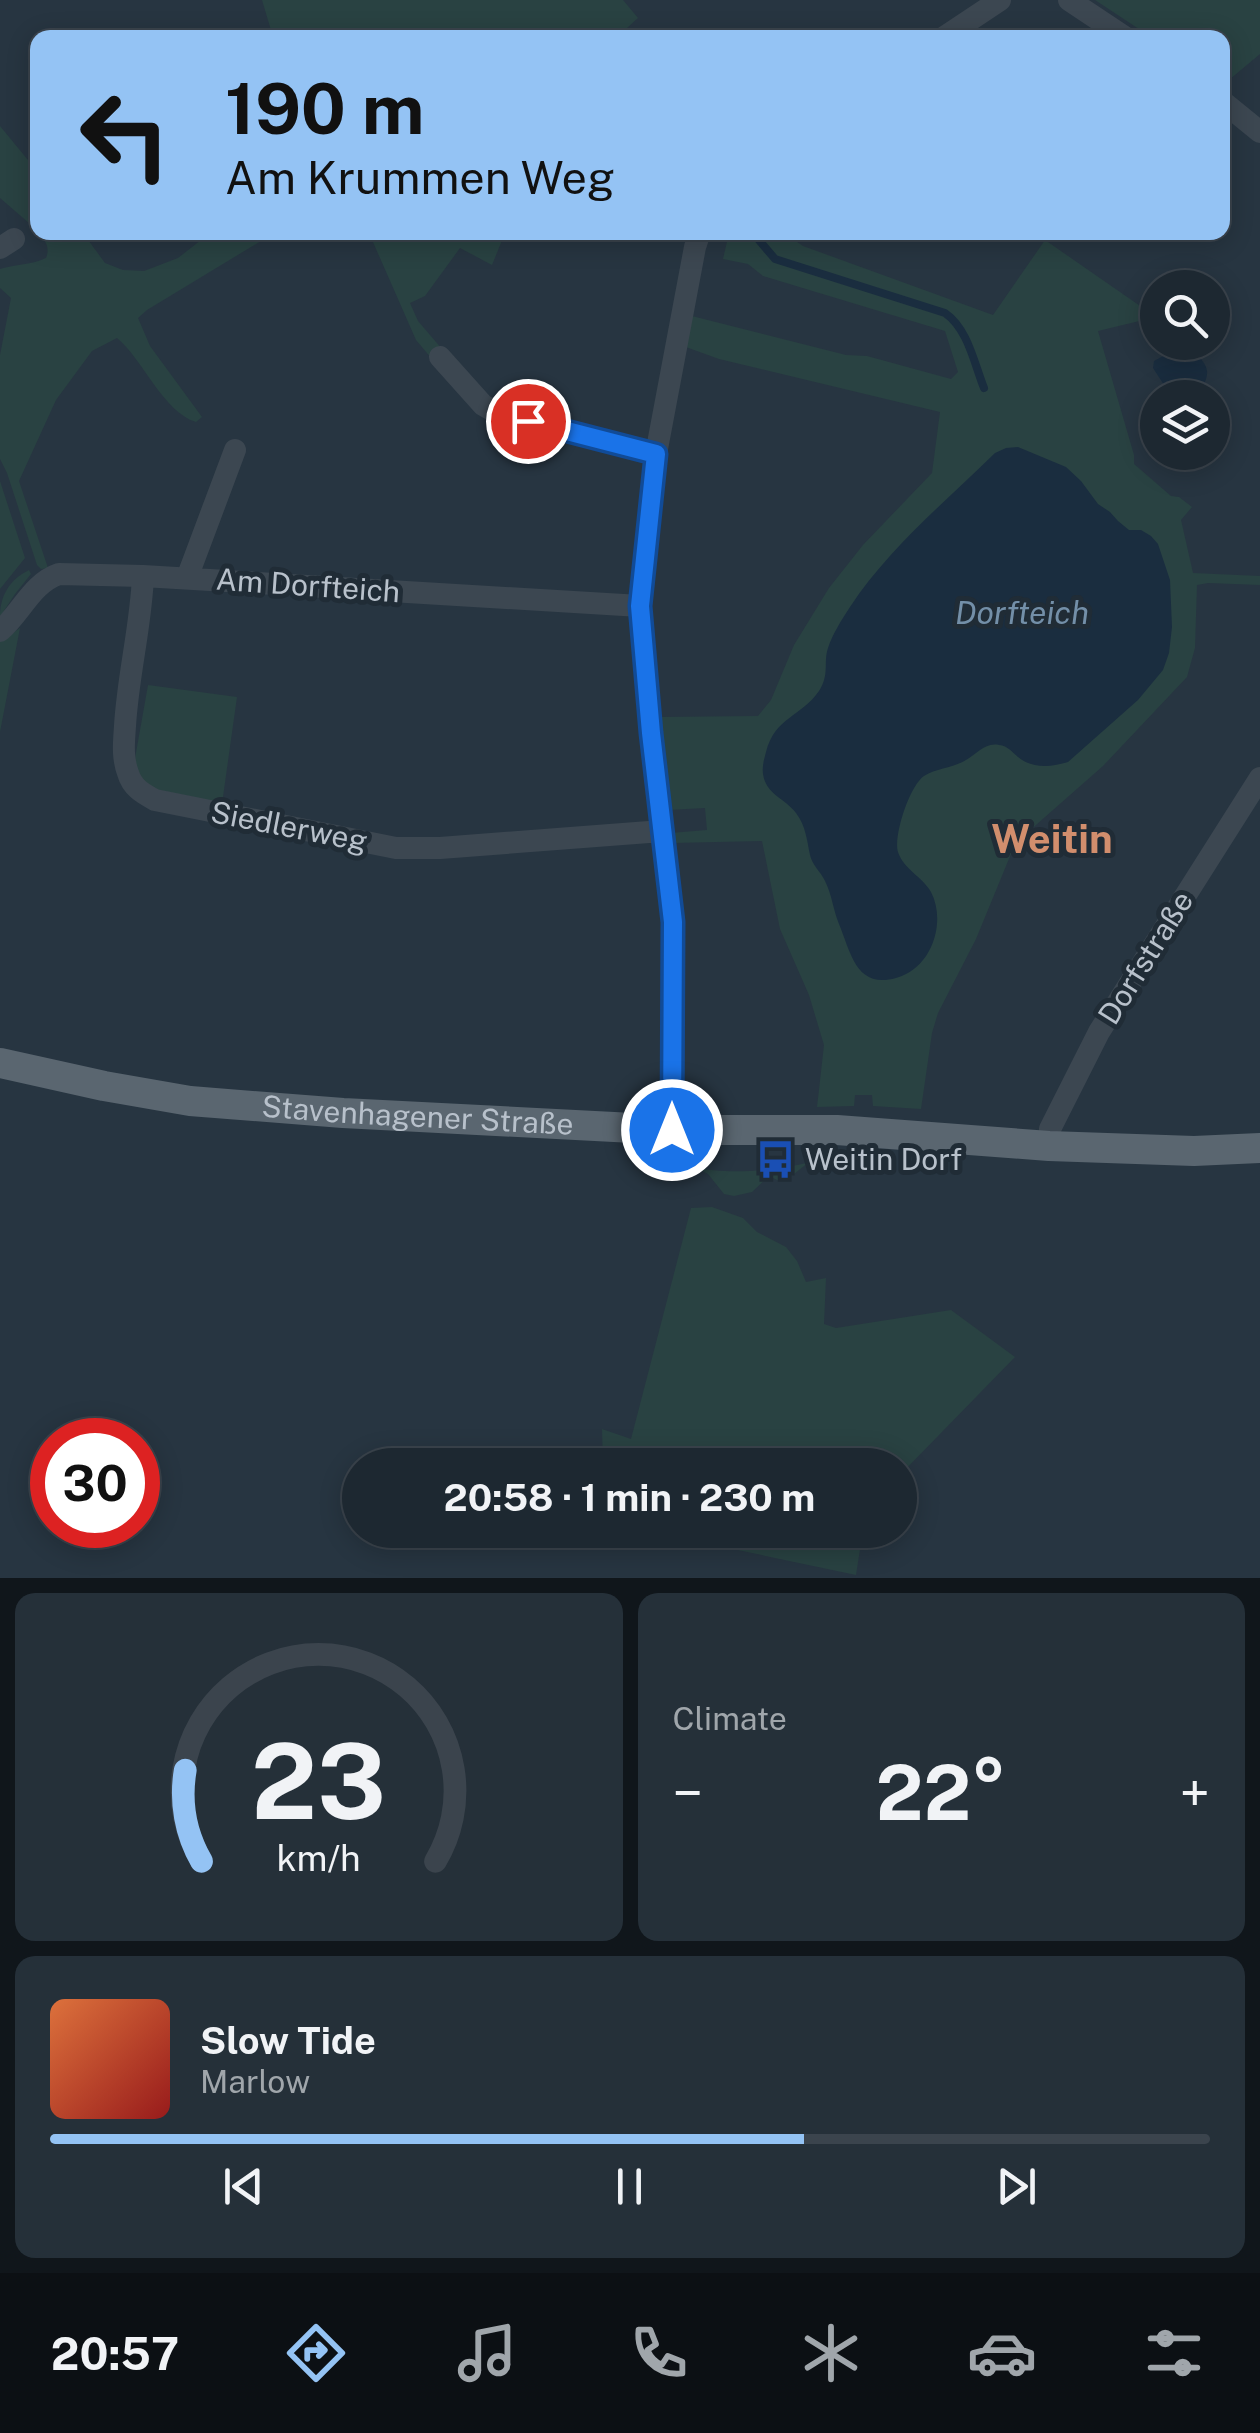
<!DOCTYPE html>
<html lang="en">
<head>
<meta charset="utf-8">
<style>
  body { margin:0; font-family:"Public Sans",sans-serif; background:#253039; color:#f1f3f6; height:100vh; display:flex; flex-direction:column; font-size:38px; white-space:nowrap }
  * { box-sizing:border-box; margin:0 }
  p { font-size:32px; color:#a0a6ab }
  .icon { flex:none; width:55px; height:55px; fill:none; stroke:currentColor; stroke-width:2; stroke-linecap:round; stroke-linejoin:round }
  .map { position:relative; height:1578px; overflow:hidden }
  .panel { display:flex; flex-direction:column; gap:15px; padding:15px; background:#10161b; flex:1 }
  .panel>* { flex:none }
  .hud { position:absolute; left:30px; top:30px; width:1200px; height:210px; border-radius:20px; box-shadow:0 5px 25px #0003,0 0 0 2px #3b444d; background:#94c3f4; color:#111; overflow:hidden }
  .fabs { position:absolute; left:1140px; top:270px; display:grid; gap:20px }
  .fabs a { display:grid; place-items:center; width:90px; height:90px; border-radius:50%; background:#1d2831; box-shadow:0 5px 25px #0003,0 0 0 2px #3b444d; font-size:50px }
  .speed { position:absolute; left:30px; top:1418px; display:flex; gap:20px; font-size:50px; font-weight:700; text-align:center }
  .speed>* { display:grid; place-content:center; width:130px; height:130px; border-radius:50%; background:#1d2831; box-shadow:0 5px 25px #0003,0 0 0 2px #3b444d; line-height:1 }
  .speed .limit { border:15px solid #d22; background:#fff; color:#111 }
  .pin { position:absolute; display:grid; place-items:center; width:85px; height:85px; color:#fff; margin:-42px; border:5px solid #fff; border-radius:50%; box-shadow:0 2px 10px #0007 }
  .me { position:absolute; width:110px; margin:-55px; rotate:0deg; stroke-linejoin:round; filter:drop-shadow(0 0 8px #0008) }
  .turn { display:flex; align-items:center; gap:35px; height:210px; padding:0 30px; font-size:45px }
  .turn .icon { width:130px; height:130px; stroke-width:2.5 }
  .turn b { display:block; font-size:70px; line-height:85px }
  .big { font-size:75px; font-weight:700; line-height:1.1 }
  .panel .card { flex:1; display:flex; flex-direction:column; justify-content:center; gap:15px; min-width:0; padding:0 35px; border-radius:20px; background:#253039 }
  .panel .dial { align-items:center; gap:0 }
  .dial svg { height:260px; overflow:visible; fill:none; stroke:#3b444d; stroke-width:7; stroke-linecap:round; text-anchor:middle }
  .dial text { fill:#f1f3f6; stroke:none }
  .song { display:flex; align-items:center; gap:30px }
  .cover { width:120px; height:120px; border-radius:15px; background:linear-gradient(135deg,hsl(20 70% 55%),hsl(0 70% 35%)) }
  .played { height:10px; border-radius:5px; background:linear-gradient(90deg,#94c3f4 65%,#3b444d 65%) }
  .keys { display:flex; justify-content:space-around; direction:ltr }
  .heat { display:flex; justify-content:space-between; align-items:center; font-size:55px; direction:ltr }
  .panel .tiles { flex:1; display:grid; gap:15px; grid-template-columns:1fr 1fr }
  .card:last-child { grid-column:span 2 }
  .trip { position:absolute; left:342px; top:1448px; width:575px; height:100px; border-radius:50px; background:#1d2831; box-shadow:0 5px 25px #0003,0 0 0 2px #3b444d; font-weight:700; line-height:100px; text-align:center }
  .menu { display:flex; height:160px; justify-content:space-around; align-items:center; background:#0c1014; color:#a0a6ab }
  .menu .icon { width:70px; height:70px }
  .menu .current { color:#94c3f4 }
  .menu b { font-size:45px; color:#f1f3f6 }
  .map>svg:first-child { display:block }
  .green { fill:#294242 }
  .water { fill:#1a2d3f }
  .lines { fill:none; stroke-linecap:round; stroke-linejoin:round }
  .stream { stroke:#1a2d3f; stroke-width:8 }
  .minor { stroke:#3c4751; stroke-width:22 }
  .major { stroke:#5a6670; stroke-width:30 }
  .route-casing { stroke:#114b97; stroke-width:25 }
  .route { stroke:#1a73e8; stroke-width:18 }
  .labels { text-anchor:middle; stroke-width:10; stroke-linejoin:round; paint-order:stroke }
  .street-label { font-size:30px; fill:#b8c1cb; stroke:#202c36 }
  .poi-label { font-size:30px; fill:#b8c1cb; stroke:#202c36; text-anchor:start }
  .water-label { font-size:32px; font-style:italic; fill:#738fa8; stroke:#202c36 }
  .district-label { font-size:40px; font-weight:bold; fill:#d28e6d; stroke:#202c36 }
</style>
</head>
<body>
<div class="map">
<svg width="1260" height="1578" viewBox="0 0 1260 1578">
  <rect width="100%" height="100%" fill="#273541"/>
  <!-- green -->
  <path class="green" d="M 262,0 L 623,0 L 638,18 L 617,37 L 273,37 Z
    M 1095,0 L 1260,0 L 1260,54 L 1223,85 L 1222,38 L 1151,37 Z
    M 0,126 L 37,171 L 37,230 L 0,198 Z
    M 39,233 L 83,233 L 105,263 L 123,270 L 144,271 L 178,258 L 210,233 L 274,233 L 147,310 L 138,318 L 150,346 L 202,417 L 196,422 C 163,412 142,358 117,338 L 92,351 L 56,400 L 19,481 L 48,568 L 41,569 L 37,565 L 7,473 L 0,459 L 0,355 L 11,298 L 0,288 L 0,269 C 15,264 32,265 46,258 C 50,248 46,241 39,233 Z
    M 369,233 L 505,233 L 492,265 L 460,248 L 425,296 L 410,303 L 418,321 L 442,349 L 432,359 L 416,340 Z
    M 729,233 L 784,233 L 803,246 L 993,315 L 1045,240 L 1156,317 L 1098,331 L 1134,455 L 1134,464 L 1171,496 L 1179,497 L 1192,507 L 1181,520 L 1193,573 L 1260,576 L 1260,585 L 1208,583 L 1197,585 L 1195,648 L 1187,677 L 1103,766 L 1028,832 L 1013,849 L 976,939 L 938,1013 L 932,1033 L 921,1109 L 873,1106 L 872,1095 L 855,1095 L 854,1106 L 817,1107 L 824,1045 L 809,995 L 780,929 L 762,841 L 672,843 L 670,833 L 707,830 L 705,808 L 668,810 L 659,717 L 758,716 L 771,700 L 794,645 L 829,588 L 863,545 L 932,473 L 940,412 L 719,359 L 683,346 L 688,315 L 846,355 L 867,356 L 951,379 L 958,372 L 945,331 L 763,276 L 748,264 L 723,259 Z
    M 0,481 L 25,558 L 0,589 Z
    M 29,570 L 31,574 L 15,594 L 0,617 C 0,596 9,580 29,570 Z
    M 20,628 L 0,732 L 0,642 Z
    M 148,685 L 237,697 L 222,804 L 153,790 L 143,783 L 134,764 Z
    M 809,1162 L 789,1178 L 779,1181 L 771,1177 L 767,1178 L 752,1192 L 734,1196 L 724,1194 L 708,1174 L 695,1167 C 725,1175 779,1171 809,1162 Z
    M 712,1207 L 743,1218 L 757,1232 L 786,1247 L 797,1261 L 806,1282 L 826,1278 L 824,1324 L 836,1328 L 951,1310 L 1015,1357 L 900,1475 L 900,1465 L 603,1465 L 602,1429 L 631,1439 L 691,1208 Z
    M 643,1530 L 863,1530 L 856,1575 Z"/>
  <!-- water -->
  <path class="water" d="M 1165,355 L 1198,356 C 1207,365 1210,372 1204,384 L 1186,391 L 1168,391 L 1153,368 L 1154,361 Z
    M 1018,447 L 1066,467 L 1081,481 L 1098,504 L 1110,512 L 1118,521 L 1129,530 L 1141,530 L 1151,536 L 1158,544 L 1170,580 L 1172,627 L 1169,653 L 1163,670 L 1138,700 L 1068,762 C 1052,767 1032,769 1018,757 C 1012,752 1008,746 999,745 C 985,742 977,754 966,760 C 953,768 937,768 924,776 C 910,785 893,836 898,852 C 904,870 922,876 931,892 C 947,923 931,969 896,978 C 856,989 851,953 839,924 C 833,909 832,895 825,881 C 821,872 812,865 810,855 C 807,841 806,826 796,813 C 785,798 766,795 763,774 C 762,766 764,760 766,752 C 775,717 801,717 819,691 C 830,674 823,663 828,648 C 832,635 842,619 850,607 C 888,549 945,502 995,453 L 1006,448 Z"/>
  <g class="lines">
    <!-- stream -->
    <path class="stream" d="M 752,232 L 775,259 L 945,313 C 968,329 974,363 984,388"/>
    <!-- minor -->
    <path class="minor" d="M 1069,0 L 1126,38
      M 943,38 L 1000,0
      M 1222,101 L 1260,132
      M 0,248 L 14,239
      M 440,357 L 483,405 L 497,413 L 656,454
      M 143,576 C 141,626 128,675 125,726 C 124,742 122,757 128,773 C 132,787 142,793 155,800 L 396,848 L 440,848 L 662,831
      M 187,578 L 235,450
      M 0,631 C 21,613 32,583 59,574 L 143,576 L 640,606
      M 672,1130 L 673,922 L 651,733 L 640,606 L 656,454 L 695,247 L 700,232
      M 1049,1146 L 1050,1129 L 1099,1032 L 1260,778"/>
    <!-- major -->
    <path class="major" id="s1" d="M 0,1063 L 104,1086 L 190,1101 L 343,1113 L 672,1130 L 837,1130 L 1049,1146 L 1194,1151 L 1260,1148"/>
  </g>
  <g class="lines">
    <defs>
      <path id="route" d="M 528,421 L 656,454 L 640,606 L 651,733 L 673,922 L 672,1130"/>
    </defs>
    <!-- route casing -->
    <use href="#route" class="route-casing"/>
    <!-- route -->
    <use href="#route" class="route"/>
  </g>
  <!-- icons -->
  <defs>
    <symbol id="bus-bare" viewBox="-9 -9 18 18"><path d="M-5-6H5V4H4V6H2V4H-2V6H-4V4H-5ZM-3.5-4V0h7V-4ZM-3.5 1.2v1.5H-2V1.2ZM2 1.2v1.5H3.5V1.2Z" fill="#1a4fb4" stroke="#202c36" stroke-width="2.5" paint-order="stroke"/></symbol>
  </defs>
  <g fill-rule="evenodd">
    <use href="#bus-bare" x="748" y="1132" width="55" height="55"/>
  </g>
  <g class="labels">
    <!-- street labels -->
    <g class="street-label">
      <text transform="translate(308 586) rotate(4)" y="10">Am Dorfteich</text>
      <text transform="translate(289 827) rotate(11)" y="10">Siedlerweg</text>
      <text transform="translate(1146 958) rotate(-58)" y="10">Dorfstraße</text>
      <text dy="10" stroke="none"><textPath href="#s1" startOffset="422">Stavenhagener Straße</textPath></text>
    </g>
    <!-- poi labels -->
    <g class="poi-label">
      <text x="805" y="1170">Weitin Dorf</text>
    </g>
    <!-- water labels -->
    <g class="water-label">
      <text x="1022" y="624">Dorfteich</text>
    </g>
    <!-- district labels -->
    <g class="district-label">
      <text x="1052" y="853">Weitin</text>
    </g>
  </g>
</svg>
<div class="fabs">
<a><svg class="icon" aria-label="search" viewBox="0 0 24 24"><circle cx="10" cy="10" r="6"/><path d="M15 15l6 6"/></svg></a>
<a><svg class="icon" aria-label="layers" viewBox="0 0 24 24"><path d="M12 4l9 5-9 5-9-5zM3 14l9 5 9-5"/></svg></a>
</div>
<div class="speed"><div class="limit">30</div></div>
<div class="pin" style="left:528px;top:421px;background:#d93025"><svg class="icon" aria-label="arrive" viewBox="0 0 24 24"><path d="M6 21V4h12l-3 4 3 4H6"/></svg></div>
<svg class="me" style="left:672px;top:1130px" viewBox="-20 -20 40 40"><circle r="17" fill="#1a73e8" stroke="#fff" stroke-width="3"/><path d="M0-11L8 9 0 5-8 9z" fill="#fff"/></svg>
<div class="trip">20:58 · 1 min · 230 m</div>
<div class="hud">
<div class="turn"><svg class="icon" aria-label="left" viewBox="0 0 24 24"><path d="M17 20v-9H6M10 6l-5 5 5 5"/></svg><div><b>190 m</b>Am Krummen Weg</div></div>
</div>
</div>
<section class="panel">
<div class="tiles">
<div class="card dial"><svg viewBox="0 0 100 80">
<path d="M14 69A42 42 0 1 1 86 69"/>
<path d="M14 69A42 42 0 0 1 9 41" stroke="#94c3f4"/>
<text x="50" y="56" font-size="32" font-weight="700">23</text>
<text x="50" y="72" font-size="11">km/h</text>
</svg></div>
<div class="card"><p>Climate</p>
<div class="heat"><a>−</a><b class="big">22°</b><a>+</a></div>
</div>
<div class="card">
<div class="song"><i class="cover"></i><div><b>Slow Tide</b><p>Marlow</p></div></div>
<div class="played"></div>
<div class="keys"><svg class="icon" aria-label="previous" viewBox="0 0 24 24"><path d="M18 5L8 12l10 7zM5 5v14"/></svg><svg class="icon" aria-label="pause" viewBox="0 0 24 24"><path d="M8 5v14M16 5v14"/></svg><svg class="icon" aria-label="next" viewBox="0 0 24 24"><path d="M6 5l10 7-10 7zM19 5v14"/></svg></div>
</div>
</div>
</section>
<nav class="menu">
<b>20:57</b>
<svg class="icon current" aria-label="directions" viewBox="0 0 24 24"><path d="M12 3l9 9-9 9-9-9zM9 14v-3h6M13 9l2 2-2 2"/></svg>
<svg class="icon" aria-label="music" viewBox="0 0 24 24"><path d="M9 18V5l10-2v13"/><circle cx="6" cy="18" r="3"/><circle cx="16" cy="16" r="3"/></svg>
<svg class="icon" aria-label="phone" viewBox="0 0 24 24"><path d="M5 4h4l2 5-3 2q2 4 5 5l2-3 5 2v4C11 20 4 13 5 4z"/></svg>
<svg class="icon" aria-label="climate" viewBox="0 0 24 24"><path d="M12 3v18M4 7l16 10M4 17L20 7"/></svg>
<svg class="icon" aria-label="car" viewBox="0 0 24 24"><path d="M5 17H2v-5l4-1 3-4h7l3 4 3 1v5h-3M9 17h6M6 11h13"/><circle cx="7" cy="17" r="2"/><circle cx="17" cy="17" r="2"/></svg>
<svg class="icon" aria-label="filters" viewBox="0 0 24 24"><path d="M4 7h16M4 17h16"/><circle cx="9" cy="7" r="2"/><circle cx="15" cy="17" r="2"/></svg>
</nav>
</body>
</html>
